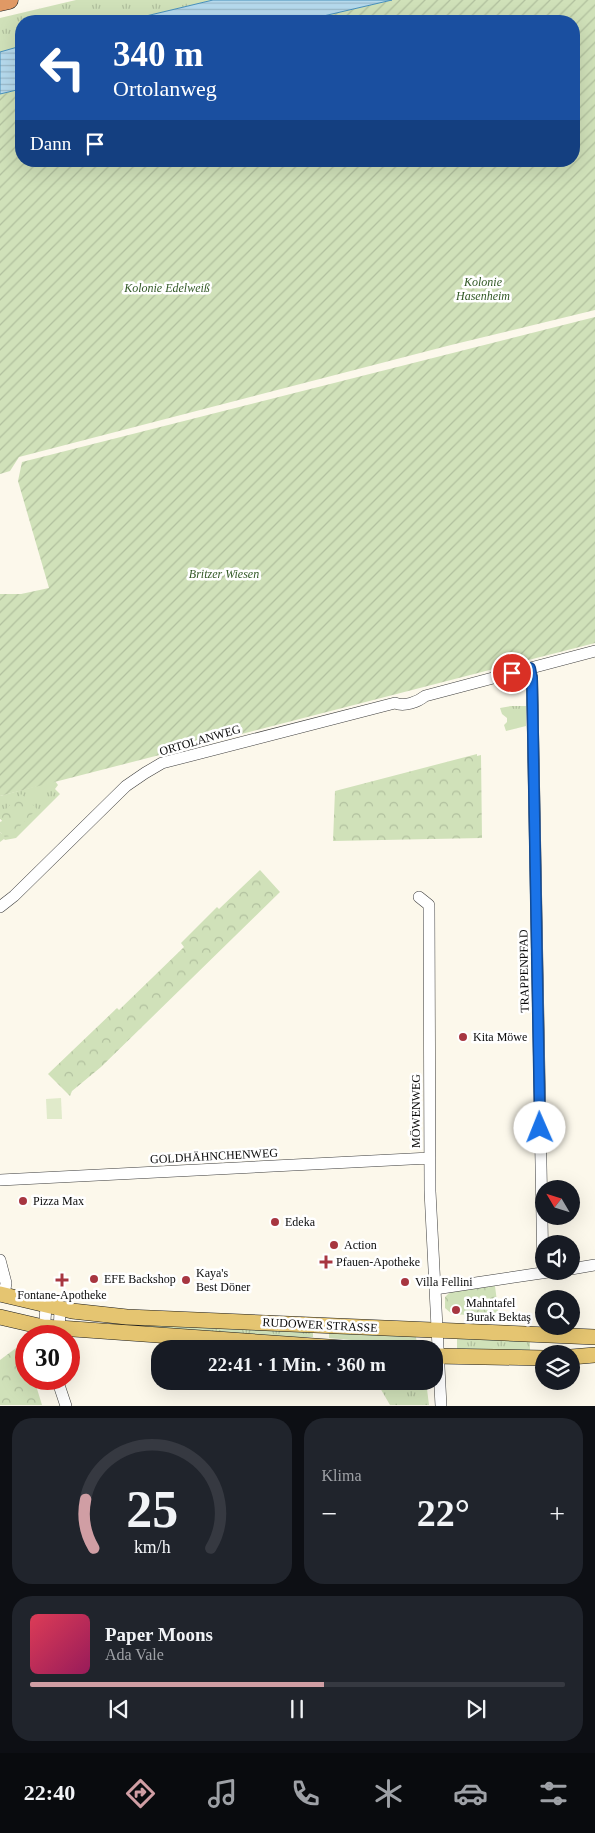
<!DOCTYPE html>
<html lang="de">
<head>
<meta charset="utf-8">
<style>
  body { margin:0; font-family:Georgia,serif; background:#20242c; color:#f1f3f6; height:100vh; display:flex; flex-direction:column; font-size:19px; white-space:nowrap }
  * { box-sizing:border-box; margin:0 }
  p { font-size:16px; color:#9ea1a6 }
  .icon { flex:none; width:28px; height:28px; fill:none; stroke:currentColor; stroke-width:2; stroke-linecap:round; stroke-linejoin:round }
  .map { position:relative; height:1406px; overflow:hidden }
  .drawer { display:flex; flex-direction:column; gap:12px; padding:12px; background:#0d0f14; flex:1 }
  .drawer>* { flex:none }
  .banner { position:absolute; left:15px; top:15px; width:565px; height:152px; border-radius:20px; box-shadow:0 5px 20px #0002; background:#1a4fa0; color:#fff; overflow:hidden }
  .needle { width:32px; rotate:308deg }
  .controls { position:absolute; left:535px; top:1180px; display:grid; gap:10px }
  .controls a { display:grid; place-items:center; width:45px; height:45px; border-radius:50%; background:#171b24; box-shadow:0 5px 20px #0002; font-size:25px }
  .speed { position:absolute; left:15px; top:1325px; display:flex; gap:10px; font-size:25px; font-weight:700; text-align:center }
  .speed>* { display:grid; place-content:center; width:65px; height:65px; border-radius:50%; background:#171b24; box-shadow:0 5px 20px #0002; line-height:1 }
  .speed .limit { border:8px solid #d22; background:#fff; color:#111 }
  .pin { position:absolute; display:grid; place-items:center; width:42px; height:42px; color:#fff; margin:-21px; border:2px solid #fff; border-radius:50%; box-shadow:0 1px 5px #0007 }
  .me { position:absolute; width:55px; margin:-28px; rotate:359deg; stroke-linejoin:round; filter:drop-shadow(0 0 4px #0008) }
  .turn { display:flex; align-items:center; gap:18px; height:105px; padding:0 15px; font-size:22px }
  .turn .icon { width:65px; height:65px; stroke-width:2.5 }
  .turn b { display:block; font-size:35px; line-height:42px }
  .then { display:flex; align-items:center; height:48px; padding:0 15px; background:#0003; gap:10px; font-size:19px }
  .big { font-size:38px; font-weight:800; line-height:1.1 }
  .drawer .tile { flex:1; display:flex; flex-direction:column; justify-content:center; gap:8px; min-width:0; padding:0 18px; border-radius:20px; background:#20242c }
  .drawer .dial { align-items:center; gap:0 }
  .dial svg { height:130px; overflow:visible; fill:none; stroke:#363941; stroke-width:7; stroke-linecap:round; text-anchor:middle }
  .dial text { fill:#f1f3f6; stroke:none }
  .song { display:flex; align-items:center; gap:15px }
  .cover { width:60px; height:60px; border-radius:8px; background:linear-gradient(135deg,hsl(350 70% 55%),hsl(330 70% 35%)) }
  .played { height:5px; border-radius:2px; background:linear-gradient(90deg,#d09ea4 55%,#363941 55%) }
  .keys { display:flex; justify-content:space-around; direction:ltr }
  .heat { display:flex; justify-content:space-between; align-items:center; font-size:28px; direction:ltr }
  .drawer .tiles { flex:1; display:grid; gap:12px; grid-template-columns:1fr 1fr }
  .tile:last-child { grid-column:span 2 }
  .trip { position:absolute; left:151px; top:1340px; width:292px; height:50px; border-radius:20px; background:#171b24; box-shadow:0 5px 20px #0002; font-weight:800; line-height:50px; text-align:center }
  .tab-bar { display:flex; height:80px; justify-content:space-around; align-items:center; background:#090b0e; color:#9ea1a6 }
  .tab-bar .icon { width:35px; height:35px }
  .tab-bar .on { color:#d09ea4 }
  .tab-bar b { font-size:22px; color:#f1f3f6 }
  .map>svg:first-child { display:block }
  .grass { fill:url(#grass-tufts) }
  .park { fill:url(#park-crowns) }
  .garden { fill:url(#garden-furrows) }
  .pitch { fill:#e0eaca }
  .water { fill:url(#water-rules); stroke:#4790ba }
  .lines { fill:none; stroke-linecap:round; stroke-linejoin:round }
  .minor-casing { stroke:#3d3d3d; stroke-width:12 }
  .major-casing { stroke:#1b1b1b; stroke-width:16 }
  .highway-casing { stroke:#1b1b1b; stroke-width:19 }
  .minor { stroke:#fff; stroke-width:11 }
  .major { stroke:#e5c571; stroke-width:15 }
  .highway { stroke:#e09965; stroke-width:18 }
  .route-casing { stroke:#114b97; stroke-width:12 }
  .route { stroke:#1a73e8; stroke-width:9 }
  .poi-dot { fill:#a73640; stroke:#fff; stroke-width:2 }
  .labels { text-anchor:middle; stroke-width:5; stroke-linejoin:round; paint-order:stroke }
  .park-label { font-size:12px; font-style:italic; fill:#315825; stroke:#fff }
  .street-label { font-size:12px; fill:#0a0a0a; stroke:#fff }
  .poi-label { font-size:12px; fill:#0a0a0a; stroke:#fff; text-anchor:start }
</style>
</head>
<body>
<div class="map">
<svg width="595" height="1406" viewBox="0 0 595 1406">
  <defs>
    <pattern id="grass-tufts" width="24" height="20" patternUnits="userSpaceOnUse" patternTransform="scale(1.25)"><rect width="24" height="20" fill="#d0e1b9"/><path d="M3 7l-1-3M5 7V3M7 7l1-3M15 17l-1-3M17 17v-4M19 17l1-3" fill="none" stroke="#b1c09e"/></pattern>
    <pattern id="park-crowns" width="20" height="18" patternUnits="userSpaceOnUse" patternTransform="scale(1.25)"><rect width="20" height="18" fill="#d0e1b9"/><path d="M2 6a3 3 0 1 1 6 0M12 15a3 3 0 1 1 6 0" fill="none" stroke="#b1c09e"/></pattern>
    <pattern id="garden-furrows" width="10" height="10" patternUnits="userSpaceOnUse" patternTransform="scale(1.25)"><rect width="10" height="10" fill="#d0e1b9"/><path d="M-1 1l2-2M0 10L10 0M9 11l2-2" fill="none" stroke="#b1c09e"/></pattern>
    <pattern id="water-rules" width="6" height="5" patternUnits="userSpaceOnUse" patternTransform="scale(1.25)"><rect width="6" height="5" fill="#b6daed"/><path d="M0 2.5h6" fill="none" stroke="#9bbaca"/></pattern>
  </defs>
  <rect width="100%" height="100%" fill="#fcf8eb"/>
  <!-- grass -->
  <path class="grass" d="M 76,0 L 213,0 L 125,21 L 21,21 L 21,46 L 0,52 L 0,18 Z
    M 511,706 L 526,706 L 526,726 L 506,731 L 504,725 L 507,722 L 507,718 L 502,714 L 500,708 Z
    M 55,781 L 58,785 L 55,789 L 60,794 L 16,838 L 5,840 L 4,839 L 0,842 L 0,832 L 2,834 L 14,829 L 0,819 L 0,796 Z
    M 134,1322 L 313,1331 L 313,1337 L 272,1338 L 134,1327 L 132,1326 Z
    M 329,1331 L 416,1336 L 417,1346 L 329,1338 Z
    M 457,1337 L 530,1341 L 530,1350 L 457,1352 Z
    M 376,1381 L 423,1382 L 427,1389 L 429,1405 L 390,1405 Z"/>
  <!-- park -->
  <path class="park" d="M 477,754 L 477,756 L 481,755 L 482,838 L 333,841 L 335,791 Z
    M 21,794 L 37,809 L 10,836 L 5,837 L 0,832 L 0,822 L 2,821 L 0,815 Z
    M 260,870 L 280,892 L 101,1067 L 72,1091 L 70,1096 L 48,1074 L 117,1008 L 119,1010 L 184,947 L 181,943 L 217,907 L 219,909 Z
    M 495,1286 L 499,1317 L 452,1314 L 445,1308 L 445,1297 L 450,1292 Z
    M 16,1348 L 26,1352 L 26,1379 L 34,1379 L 42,1405 L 0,1405 L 0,1360 Z"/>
  <!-- garden -->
  <path class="garden" d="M 392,0 L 595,0 L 595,310 L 451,345 L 19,457 L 10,471 L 0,474 L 0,94 L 21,89 L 21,161 L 574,161 L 574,21 L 302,21 Z
    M 595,317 L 595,643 L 0,796 L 0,594 L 21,594 L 49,588 L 18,481 L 22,462 Z"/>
  <!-- pitch -->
  <path class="pitch" d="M 61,1098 L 62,1119 L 47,1119 L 46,1099 Z"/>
  <!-- water -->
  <path class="water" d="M 213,0 L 392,0 L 302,21 L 125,21 Z
    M 21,46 L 21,89 L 0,94 L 0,52 Z"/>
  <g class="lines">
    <defs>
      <path id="minor" d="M 529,669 L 532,678 L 543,1273
        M 419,897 L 429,905 L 430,1191 L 441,1406
        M 0,907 L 14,896 L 126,786 L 145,773 L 162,763 L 395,703 C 404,707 418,702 425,696 L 595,651
        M 0,1180 L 430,1158
        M 0,1260 L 6,1283 L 4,1295
        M 571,1269 L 595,1265
        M 435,1289 L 555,1271
        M 44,1336 L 46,1306
        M 59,1336 L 60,1309
        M 57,1379 L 66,1406"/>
      <path id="major" d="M 0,1294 L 72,1311 L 127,1317 L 595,1337
        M 0,1317 L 43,1327 L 59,1328 L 357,1349
        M 435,1356 L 544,1358
        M 571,1357 L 595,1355"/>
      <path id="highway" d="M 0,2 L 9,0"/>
    </defs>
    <!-- minor casing -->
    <use href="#minor" class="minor-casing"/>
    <!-- major casing -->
    <use href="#major" class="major-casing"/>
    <!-- highway casing -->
    <use href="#highway" class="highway-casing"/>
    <!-- minor -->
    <use href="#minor" class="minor"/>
    <!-- major -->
    <use href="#major" class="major"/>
    <!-- highway -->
    <use href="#highway" class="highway"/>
  </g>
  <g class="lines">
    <defs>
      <path id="route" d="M 512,673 L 530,668 L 532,678 L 540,1128"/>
    </defs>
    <!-- route casing -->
    <use href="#route" class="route-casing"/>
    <!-- route -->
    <use href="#route" class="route"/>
  </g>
  <!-- markers -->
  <g class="poi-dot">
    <circle cx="463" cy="1037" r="5"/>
    <circle cx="23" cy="1201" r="5"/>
    <circle cx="275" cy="1222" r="5"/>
    <circle cx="334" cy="1245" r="5"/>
    <path d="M323.5 1254.5h5v5h5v5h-5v5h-5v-5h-5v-5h5z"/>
    <circle cx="94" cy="1279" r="5"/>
    <path d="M59.5 1272.5h5v5h5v5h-5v5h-5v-5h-5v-5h5z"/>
    <circle cx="186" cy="1280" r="5"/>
    <circle cx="405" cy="1282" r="5"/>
    <circle cx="456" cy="1310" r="5"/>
  </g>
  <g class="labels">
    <!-- park labels -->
    <g class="park-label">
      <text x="483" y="286">Kolonie<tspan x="483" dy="14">Hasenheim</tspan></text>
      <text x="167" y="292">Kolonie Edelweiß</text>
      <text x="224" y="578">Britzer Wiesen</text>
    </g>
    <!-- street labels -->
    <g class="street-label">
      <text transform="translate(200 740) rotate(-16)" y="4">ORTOLANWEG</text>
      <text transform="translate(524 971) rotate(-91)" y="4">TRAPPENPFAD</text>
      <text transform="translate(416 1111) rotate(-90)" y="4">MÖWENWEG</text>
      <text transform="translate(214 1156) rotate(-3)" y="4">GOLDHÄHNCHENWEG</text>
      <text transform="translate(320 1325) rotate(3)" y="4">RUDOWER STRASSE</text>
    </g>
    <!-- poi labels -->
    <g class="poi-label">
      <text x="473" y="1041">Kita Möwe</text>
      <text x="33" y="1205">Pizza Max</text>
      <text x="285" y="1226">Edeka</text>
      <text x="344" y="1249">Action</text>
      <text x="336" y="1266">Pfauen-Apotheke</text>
      <text x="196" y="1277">Kaya's<tspan x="196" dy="14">Best Döner</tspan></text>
      <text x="104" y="1283">EFE Backshop</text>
      <text x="415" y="1286">Villa Fellini</text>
      <text x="62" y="1299" text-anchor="middle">Fontane-Apotheke</text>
      <text x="466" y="1307">Mahntafel<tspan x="466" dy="14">Burak Bektaş</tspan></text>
    </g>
  </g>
</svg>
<div class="controls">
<a><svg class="needle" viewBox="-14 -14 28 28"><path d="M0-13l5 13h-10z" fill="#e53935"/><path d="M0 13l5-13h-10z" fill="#9ea1a6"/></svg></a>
<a><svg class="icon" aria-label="sound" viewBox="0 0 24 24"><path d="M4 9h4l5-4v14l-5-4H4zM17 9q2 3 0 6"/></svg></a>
<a><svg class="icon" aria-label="search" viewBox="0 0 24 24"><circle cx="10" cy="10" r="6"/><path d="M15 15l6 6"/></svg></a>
<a><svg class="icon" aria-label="layers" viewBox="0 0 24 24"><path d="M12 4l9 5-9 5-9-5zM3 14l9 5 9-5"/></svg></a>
</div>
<div class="speed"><div class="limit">30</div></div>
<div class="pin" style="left:512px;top:673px;background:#d93025"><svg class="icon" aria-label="arrive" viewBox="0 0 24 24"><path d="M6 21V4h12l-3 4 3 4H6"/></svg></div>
<svg class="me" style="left:540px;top:1128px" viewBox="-20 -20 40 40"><circle r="19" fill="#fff"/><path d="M0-13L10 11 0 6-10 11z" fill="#1a73e8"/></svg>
<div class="trip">22:41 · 1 Min. · 360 m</div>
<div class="banner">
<div class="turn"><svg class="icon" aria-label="left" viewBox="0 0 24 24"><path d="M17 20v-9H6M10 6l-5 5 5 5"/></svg><div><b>340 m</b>Ortolanweg</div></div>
<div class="then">Dann<svg class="icon" aria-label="arrive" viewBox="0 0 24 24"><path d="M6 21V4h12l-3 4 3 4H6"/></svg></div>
</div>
</div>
<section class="drawer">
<div class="tiles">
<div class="tile dial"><svg viewBox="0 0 100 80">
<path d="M14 69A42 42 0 1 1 86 69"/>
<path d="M14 69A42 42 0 0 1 9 39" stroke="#d09ea4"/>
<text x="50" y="56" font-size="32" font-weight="700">25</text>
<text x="50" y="72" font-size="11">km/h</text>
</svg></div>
<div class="tile"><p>Klima</p>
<div class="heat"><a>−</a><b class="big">22°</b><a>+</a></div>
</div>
<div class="tile">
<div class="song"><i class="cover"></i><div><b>Paper Moons</b><p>Ada Vale</p></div></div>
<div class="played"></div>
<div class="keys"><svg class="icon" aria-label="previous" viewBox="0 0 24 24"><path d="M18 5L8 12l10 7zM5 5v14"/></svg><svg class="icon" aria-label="pause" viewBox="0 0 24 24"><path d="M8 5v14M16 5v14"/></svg><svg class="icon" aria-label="next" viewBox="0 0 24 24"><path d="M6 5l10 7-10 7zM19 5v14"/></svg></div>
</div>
</div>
</section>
<nav class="tab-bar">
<b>22:40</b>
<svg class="icon on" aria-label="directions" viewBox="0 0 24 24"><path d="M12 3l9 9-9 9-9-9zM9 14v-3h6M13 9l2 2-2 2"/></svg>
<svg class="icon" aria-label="music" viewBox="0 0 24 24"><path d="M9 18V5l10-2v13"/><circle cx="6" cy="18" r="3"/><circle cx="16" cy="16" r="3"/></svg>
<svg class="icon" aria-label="phone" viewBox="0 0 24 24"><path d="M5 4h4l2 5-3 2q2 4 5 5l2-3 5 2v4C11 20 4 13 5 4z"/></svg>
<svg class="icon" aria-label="climate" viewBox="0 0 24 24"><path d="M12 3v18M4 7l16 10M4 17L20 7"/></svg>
<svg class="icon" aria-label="car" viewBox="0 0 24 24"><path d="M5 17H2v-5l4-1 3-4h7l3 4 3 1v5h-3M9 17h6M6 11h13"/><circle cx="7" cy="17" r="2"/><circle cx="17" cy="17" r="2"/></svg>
<svg class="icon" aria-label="filters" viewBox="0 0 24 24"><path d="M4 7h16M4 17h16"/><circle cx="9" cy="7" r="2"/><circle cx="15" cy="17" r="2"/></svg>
</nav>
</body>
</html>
